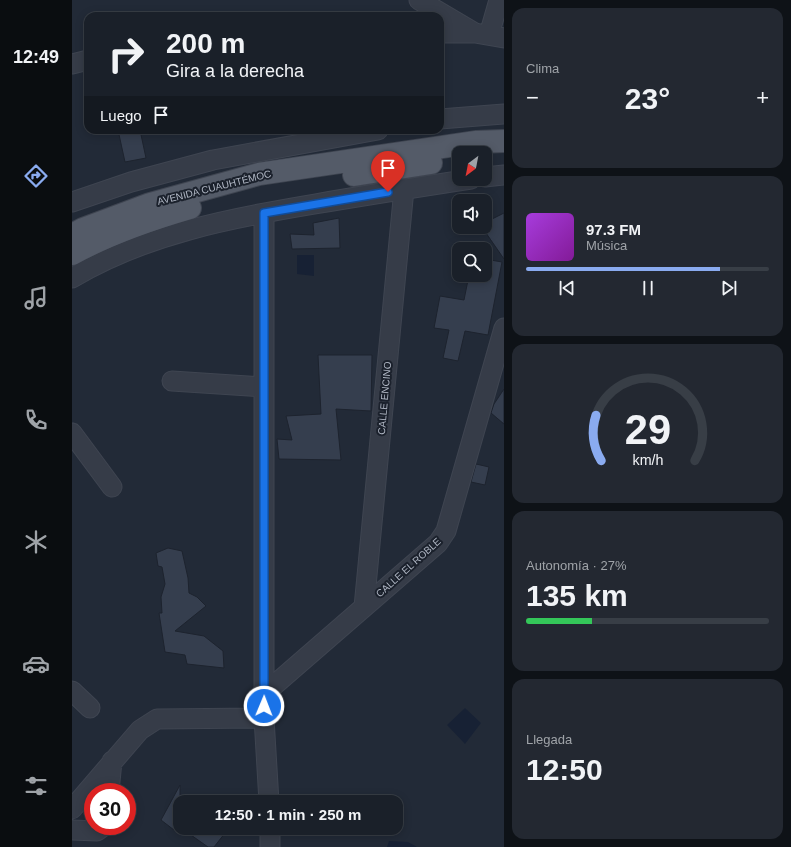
<!DOCTYPE html>
<html lang="es">
<head>
<meta charset="utf-8">
<style>
  body { margin:0; font-family:Helvetica,sans-serif; background:#232831; color:#f1f3f6; height:100vh; display:flex; flex-direction:column; font-size:15px; white-space:nowrap }
  * { box-sizing:border-box; margin:0 }
  p { font-size:13px; color:#9fa3a8 }
  .icon { flex:none; width:22px; height:22px; fill:none; stroke:currentColor; stroke-width:2; stroke-linecap:round; stroke-linejoin:round }
  .map { position:relative; flex:1; overflow:hidden }
  .panel { display:flex; flex-direction:column; gap:8px; padding:8px; background:#0e1217; width:287px }
  .panel>* { flex:none }
  .banner { position:absolute; left:12px; top:12px; width:360px; height:122px; border-radius:12px; box-shadow:0 2px 10px #0003,0 0 0 1px #383e46; background:#1a2029; color:#f1f3f6; overflow:hidden }
  .needle { width:26px; rotate:212deg }
  .buttons { position:absolute; left:380px; top:146px; display:grid; gap:8px }
  .buttons a { display:grid; place-items:center; width:40px; height:40px; border-radius:8px; background:#1a2029; box-shadow:0 2px 10px #0003,0 0 0 1px #383e46; font-size:20px }
  .speed { position:absolute; left:12px; top:783px; display:flex; gap:8px; font-size:20px; font-weight:700; text-align:center }
  .speed>* { display:grid; place-content:center; width:52px; height:52px; border-radius:50%; background:#1a2029; box-shadow:0 2px 10px #0003,0 0 0 1px #383e46; line-height:1 }
  .speed .limit { border:6px solid #d22; background:#fff; color:#111 }
  .pin { position:absolute; display:grid; place-items:center; width:34px; height:34px; color:#fff; margin:-41px -17px; border-radius:50% 50% 50% 0; rotate:-45deg; box-shadow:0 0 4px #0007 }
  .pin .icon { rotate:45deg }
  .me { position:absolute; width:44px; margin:-22px; rotate:1deg; stroke-linejoin:round; filter:drop-shadow(0 0 3px #0008) }
  .turn { display:flex; align-items:center; gap:14px; height:84px; padding:0 16px; font-size:18px }
  .turn .icon { width:52px; height:52px; stroke-width:2.5 }
  .turn b { display:block; font-size:28px; line-height:34px }
  .then { display:flex; align-items:center; height:38px; padding:0 16px; background:#0003; gap:8px; font-size:15px }
  .big { font-size:30px; font-weight:600; line-height:1.1 }
  .panel .tile { flex:1; display:flex; flex-direction:column; justify-content:center; gap:6px; min-width:0; padding:0 14px; border-radius:12px; background:#232831 }
  .panel .dial { align-items:center; gap:0 }
  .dial svg { height:104px; overflow:visible; fill:none; stroke:#383e46; stroke-width:7; stroke-linecap:round; text-anchor:middle }
  .dial text { fill:#f1f3f6; stroke:none }
  .song { display:flex; align-items:center; gap:12px }
  .cover { width:48px; height:48px; border-radius:6px; background:linear-gradient(135deg,hsl(280 70% 55%),hsl(290 70% 35%)) }
  .played { height:4px; border-radius:2px; background:linear-gradient(90deg,#8aabf0 80%,#383e46 80%) }
  .keys { display:flex; justify-content:space-around; direction:ltr }
  .heat { display:flex; justify-content:space-between; align-items:center; font-size:22px; direction:ltr }
  .charge { height:6px; border-radius:3px; background:linear-gradient(90deg,#34c759 27%,#383e46 0) }
  .trip { position:absolute; left:101px; top:795px; width:230px; height:40px; border-radius:12px; background:#1a2029; box-shadow:0 2px 10px #0003,0 0 0 1px #383e46; font-weight:600; line-height:40px; text-align:center }
  main { display:flex; flex:1; min-height:0 }
  .tabs { display:flex; flex-direction:column; width:72px; justify-content:space-around; align-items:center; background:#0a0d10; color:#9fa3a8 }
  .tabs .icon { width:28px; height:28px }
  .tabs .current { color:#8aabf0 }
  .tabs b { font-size:18px; color:#f1f3f6 }
  .map>svg:first-child { display:block }
  .water { fill:#172134 }
  .building { fill:#353e4e; stroke:#1d232e }
  .lines { fill:none; stroke-linecap:round; stroke-linejoin:round }
  .minor-casing { stroke:#3f4551; stroke-width:21 }
  .major-casing { stroke:#3f4551; stroke-width:24 }
  .minor { stroke:#363c48; stroke-width:19 }
  .major { stroke:#545b68; stroke-width:22 }
  .route-casing { stroke:#114b97; stroke-width:10 }
  .route { stroke:#1a73e8; stroke-width:7 }
  .labels { text-anchor:middle; stroke-width:4; stroke-linejoin:round; paint-order:stroke }
  .street-label { font-size:10px; fill:#b0b7c4; stroke:#1b212c }
</style>
</head>
<body>
<main>
<nav class="tabs">
<b>12:49</b>
<svg class="icon current" aria-label="directions" viewBox="0 0 24 24"><path d="M12 3l9 9-9 9-9-9zM9 14v-3h6M13 9l2 2-2 2"/></svg>
<svg class="icon" aria-label="music" viewBox="0 0 24 24"><path d="M9 18V5l10-2v13"/><circle cx="6" cy="18" r="3"/><circle cx="16" cy="16" r="3"/></svg>
<svg class="icon" aria-label="phone" viewBox="0 0 24 24"><path d="M5 4h4l2 5-3 2q2 4 5 5l2-3 5 2v4C11 20 4 13 5 4z"/></svg>
<svg class="icon" aria-label="climate" viewBox="0 0 24 24"><path d="M12 3v18M4 7l16 10M4 17L20 7"/></svg>
<svg class="icon" aria-label="car" viewBox="0 0 24 24"><path d="M5 17H2v-5l4-1 3-4h7l3 4 3 1v5h-3M9 17h6M6 11h13"/><circle cx="7" cy="17" r="2"/><circle cx="17" cy="17" r="2"/></svg>
<svg class="icon" aria-label="filters" viewBox="0 0 24 24"><path d="M4 7h16M4 17h16"/><circle cx="9" cy="7" r="2"/><circle cx="15" cy="17" r="2"/></svg>
</nav>
<div class="map">
<svg width="432" height="847" viewBox="0 0 432 847">
  <rect width="100%" height="100%" fill="#222a37"/>
  <!-- water -->
  <path class="water" d="M 225,255 L 242,255 L 242,276 L 225,274 Z
    M 393,708 L 409,723 L 393,744 L 375,725 Z
    M 317,841 L 336,842 L 345,847 L 315,847 Z"/>
  <!-- building -->
  <path class="building" d="M 46,130 L 68,130 L 74,158 L 53,162 Z
    M 432,213 L 432,259 L 414,233 L 414,222 Z
    M 267,218 L 268,248 L 220,249 L 218,234 L 242,235 L 241,223 Z
    M 413,259 L 430,262 L 416,335 L 393,331 L 386,361 L 371,358 L 377,330 L 362,328 L 368,296 L 392,300 L 397,275 L 413,275 Z
    M 246,355 L 300,355 L 299,411 L 264,409 L 269,460 L 207,459 L 205,439 L 220,440 L 214,416 L 249,414 Z
    M 432,389 L 432,424 L 419,413 L 422,404 Z
    M 404,464 L 417,467 L 413,485 L 399,482 Z
    M 96,548 L 110,551 L 116,578 L 117,593 L 125,597 L 134,606 L 103,631 L 132,636 L 151,651 L 152,668 L 115,664 L 113,655 L 93,652 L 87,613 L 90,613 L 89,597 L 93,584 L 90,567 L 86,566 L 84,553 Z
    M 108,785 L 108,822 L 102,830 L 89,820 Z
    M 109,828 L 157,828 L 142,847 L 136,847 Z"/>
  <g class="lines">
    <defs>
      <path id="minor" d="M 347,0 L 403,33
        M 368,33 L 403,33 L 432,38
        M 417,35 L 427,0
        M 0,64 L 16,60
        M 368,119 L 432,114
        M 413,177 L 432,175
        M 0,202 L 59,182 L 141,160 L 306,130
        M 192,213 L 192,718 L 197,802
        M 0,278 C 74,234 159,218 243,204 C 295,195 347,187 399,179
        M 100,381 L 192,387
        M 0,433 L 40,487
        M 292,607 L 332,189
        M 0,691 L 18,708
        M 192,694 L 366,543 L 374,531 L 432,328
        M 37,792 L 40,761
        M 0,809 L 68,730 L 85,719 L 192,718
        M 0,830 L 25,831 L 32,826
        M 198,847 L 198,828"/>
      <path id="major" d="M 282,175 L 359,163
        M 0,235 L 11,229 L 78,204 L 187,174 L 404,142 L 432,141
        M 0,254 C 37,234 77,220 118,208"/>
    </defs>
    <!-- minor casing -->
    <use href="#minor" class="minor-casing"/>
    <!-- major casing -->
    <use href="#major" class="major-casing"/>
    <!-- minor -->
    <use href="#minor" class="minor"/>
    <!-- major -->
    <use href="#major" class="major"/>
  </g>
  <g class="lines">
    <defs>
      <path id="route" d="M 192,706 L 192,213 L 316,192"/>
    </defs>
    <!-- route casing -->
    <use href="#route" class="route-casing"/>
    <!-- route -->
    <use href="#route" class="route"/>
  </g>
  <g class="labels">
    <!-- street labels -->
    <g class="street-label">
      <text transform="translate(142 187) rotate(-14)" y="4">AVENIDA CUAUHTÉMOC</text>
      <text transform="translate(312 398) rotate(-85)" y="4">CALLE ENCINO</text>
      <text transform="translate(336 567) rotate(-42)" y="4">CALLE EL ROBLE</text>
    </g>
  </g>
</svg>
<div class="buttons">
<a><svg class="needle" viewBox="-14 -14 28 28"><path d="M0-13l5 13h-10z" fill="#e53935"/><path d="M0 13l5-13h-10z" fill="#9fa3a8"/></svg></a>
<a><svg class="icon" aria-label="sound" viewBox="0 0 24 24"><path d="M4 9h4l5-4v14l-5-4H4zM17 9q2 3 0 6"/></svg></a>
<a><svg class="icon" aria-label="search" viewBox="0 0 24 24"><circle cx="10" cy="10" r="6"/><path d="M15 15l6 6"/></svg></a>
</div>
<div class="speed"><div class="limit">30</div></div>
<div class="pin" style="left:316px;top:192px;background:#d93025"><svg class="icon" aria-label="arrive" viewBox="0 0 24 24"><path d="M6 21V4h12l-3 4 3 4H6"/></svg></div>
<svg class="me" style="left:192px;top:706px" viewBox="-20 -20 40 40"><circle r="17" fill="#1a73e8" stroke="#fff" stroke-width="3"/><path d="M0-11L8 9 0 5-8 9z" fill="#fff"/></svg>
<div class="trip">12:50 · 1 min · 250 m</div>
<div class="banner">
<div class="turn"><svg class="icon" aria-label="right" viewBox="0 0 24 24"><path d="M7 20v-9h11M14 6l5 5-5 5"/></svg><div><b>200 m</b>Gira a la derecha</div></div>
<div class="then">Luego<svg class="icon" aria-label="arrive" viewBox="0 0 24 24"><path d="M6 21V4h12l-3 4 3 4H6"/></svg></div>
</div>
</div>
<section class="panel">
<div class="tile"><p>Clima</p>
<div class="heat"><a>−</a><b class="big">23°</b><a>+</a></div>
</div>
<div class="tile">
<div class="song"><i class="cover"></i><div><b>97.3 FM</b><p>Música</p></div></div>
<div class="played"></div>
<div class="keys"><svg class="icon" aria-label="previous" viewBox="0 0 24 24"><path d="M18 5L8 12l10 7zM5 5v14"/></svg><svg class="icon" aria-label="pause" viewBox="0 0 24 24"><path d="M8 5v14M16 5v14"/></svg><svg class="icon" aria-label="next" viewBox="0 0 24 24"><path d="M6 5l10 7-10 7zM19 5v14"/></svg></div>
</div>
<div class="tile dial"><svg viewBox="0 0 100 80">
<path d="M14 69A42 42 0 1 1 86 69"/>
<path d="M14 69A42 42 0 0 1 10 34" stroke="#8aabf0"/>
<text x="50" y="56" font-size="32" font-weight="700">29</text>
<text x="50" y="72" font-size="11">km/h</text>
</svg></div>
<div class="tile"><p>Autonomía · 27%</p><b class="big">135 km</b><div class="charge"></div></div>
<div class="tile"><p>Llegada</p><b class="big">12:50</b></div>
</section>
</main>
</body>
</html>
